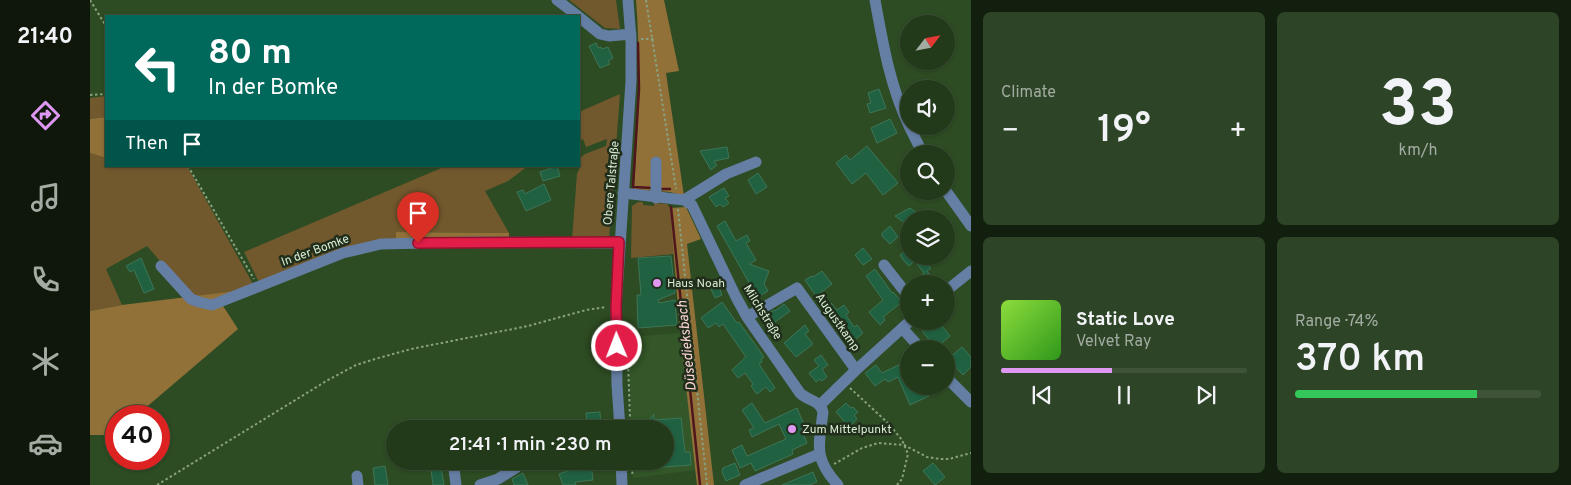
<!DOCTYPE html>
<html lang="en">
<head>
<meta charset="utf-8">
<style>
  body { margin:0; font-family:Overpass,sans-serif; background:#2e4427; color:#f1f3f6; height:100vh; display:flex; flex-direction:column; font-size:19px; white-space:nowrap }
  * { box-sizing:border-box; margin:0 }
  p { font-size:16px; color:#a2aca2 }
  .icon { flex:none; width:28px; height:28px; fill:none; stroke:currentColor; stroke-width:2; stroke-linecap:round; stroke-linejoin:round }
  .map { position:relative; flex:1; overflow:hidden }
  .details { display:flex; flex-direction:column; gap:12px; padding:12px; background:#131f0e; width:600px }
  .details>* { flex:none }
  .hud { position:absolute; left:15px; top:15px; width:475px; height:152px; border-radius:0px; box-shadow:0 1px 4px #0004,0 0 0 1px #3f5339; background:#00695c; color:#fff; overflow:hidden }
  .needle { width:32px; rotate:58deg }
  .tools { position:absolute; left:810px; top:15px; display:grid; gap:10px }
  .tools a { display:grid; place-items:center; width:55px; height:55px; border-radius:50%; background:#22391a; box-shadow:0 1px 4px #0004,0 0 0 1px #3f5339; font-size:25px }
  .speed { position:absolute; left:15px; top:405px; display:flex; gap:10px; font-size:25px; font-weight:700; text-align:center }
  .speed>* { display:grid; place-content:center; width:65px; height:65px; border-radius:50%; background:#22391a; box-shadow:0 1px 4px #0004,0 0 0 1px #3f5339; line-height:1 }
  .speed .limit { border:8px solid #d22; background:#fff; color:#111 }
  .pin { position:absolute; display:grid; place-items:center; width:42px; height:42px; color:#fff; margin:-51px -21px; border-radius:50% 50% 50% 0; rotate:-45deg; box-shadow:0 0 5px #0007 }
  .pin .icon { rotate:45deg }
  .me { position:absolute; width:55px; margin:-28px; rotate:359deg; stroke-linejoin:round; filter:drop-shadow(0 0 4px #0008) }
  .turn { display:flex; align-items:center; gap:18px; height:105px; padding:0 20px; font-size:22px }
  .turn .icon { width:65px; height:65px; stroke-width:2.5 }
  .turn b { display:block; font-size:35px; line-height:42px }
  .then { display:flex; align-items:center; height:48px; padding:0 20px; background:#0003; gap:10px; font-size:19px }
  .big { font-size:38px; font-weight:600; line-height:1.1 }
  .details .widget { flex:1; display:flex; flex-direction:column; justify-content:center; gap:8px; min-width:0; padding:0 18px; border-radius:8px; background:#2e4427 }
  .details .dial { align-items:center; gap:0 }
  .dial b { font-size:65px; line-height:1 }
  .song { display:flex; align-items:center; gap:15px }
  .cover { width:60px; height:60px; border-radius:8px; background:linear-gradient(135deg,hsl(90 70% 55%),hsl(110 70% 35%)) }
  .played { height:5px; border-radius:2px; background:linear-gradient(90deg,#de98f2 45%,#3f5339 45%) }
  .keys { display:flex; justify-content:space-around; direction:ltr }
  .heat { display:flex; justify-content:space-between; align-items:center; font-size:28px; direction:ltr }
  .charge { height:8px; border-radius:4px; background:linear-gradient(90deg,#34c759 74%,#3f5339 0) }
  .details .tiles { flex:1; display:grid; gap:12px; grid-template-columns:repeat(2,1fr) }
  .trip { position:absolute; left:296px; top:420px; width:288px; height:50px; border-radius:25px; background:#22391a; box-shadow:0 1px 4px #0004,0 0 0 1px #3f5339; font-weight:600; line-height:50px; text-align:center }
  main { display:flex; flex:1; min-height:0 }
  .tabs { display:flex; flex-direction:column; width:90px; justify-content:space-around; align-items:center; background:#0e170a; color:#a2aca2 }
  .tabs .icon { width:35px; height:35px }
  .tabs .active { color:#de98f2 }
  .tabs b { font-size:22px; color:#f1f3f6 }
  .map>svg:first-child { display:block }
  .built { fill:#335728 }
  .green { fill:#72582d }
  .forest { fill:#927139 }
  .lines { fill:none; stroke-linecap:round; stroke-linejoin:round }
  .stream { stroke:#4f171c; stroke-width:2.5 }
  .building { fill:#206141; stroke:#3e7557 }
  .path { stroke:#88a180; stroke-width:2; stroke-dasharray:2.5 2.5; stroke-linecap:butt }
  .minor { stroke:#657ea3; stroke-width:11 }
  .route-casing { stroke:#92132f; stroke-width:12 }
  .route { stroke:#e11d48; stroke-width:9 }
  .poi-dot { fill:#de98f2; stroke:#202e1b; stroke-width:2 }
  .labels { text-anchor:middle; stroke-width:5; stroke-linejoin:round; paint-order:stroke }
  .street-label { font-size:12px; fill:#d9ecd3; stroke:#202e1b }
  .poi-label { font-size:12px; fill:#d9ecd3; stroke:#202e1b; text-anchor:start }
  .water-label { font-size:14px; font-style:italic; fill:#fed5d5; stroke:#202e1b }
</style>
</head>
<body>
<main>
<nav class="tabs">
<b>21:40</b>
<svg class="icon active" aria-label="directions" viewBox="0 0 24 24"><path d="M12 3l9 9-9 9-9-9zM9 14v-3h6M13 9l2 2-2 2"/></svg>
<svg class="icon" aria-label="music" viewBox="0 0 24 24"><path d="M9 18V5l10-2v13"/><circle cx="6" cy="18" r="3"/><circle cx="16" cy="16" r="3"/></svg>
<svg class="icon" aria-label="phone" viewBox="0 0 24 24"><path d="M5 4h4l2 5-3 2q2 4 5 5l2-3 5 2v4C11 20 4 13 5 4z"/></svg>
<svg class="icon" aria-label="climate" viewBox="0 0 24 24"><path d="M12 3v18M4 7l16 10M4 17L20 7"/></svg>
<svg class="icon" aria-label="car" viewBox="0 0 24 24"><path d="M5 17H2v-5l4-1 3-4h7l3 4 3 1v5h-3M9 17h6M6 11h13"/><circle cx="7" cy="17" r="2"/><circle cx="17" cy="17" r="2"/></svg>
</nav>
<div class="map">
<svg width="881" height="485" viewBox="0 0 881 485">
  <rect width="100%" height="100%" fill="#2d4c23"/>
  <!-- built -->
  <path class="built" d="M 590,333 L 606,470 L 542,478 L 545,471 L 544,461 L 575,461 L 575,429 L 541,429 L 539,337 Z"/>
  <!-- green -->
  <path class="green" d="M 479,0 L 526,0 L 530,29 L 515,28 Z
    M 530,94 L 519,239 L 482,239 L 487,174 L 491,165 L 490,158 L 495,154 L 516,146 L 517,139 L 496,147 L 493,139 L 489,141 L 489,112 Z
    M 16,96 L 16,117 L 0,119 L 0,98 Z
    M 0,153 L 16,158 L 16,166 L 97,166 L 163,284 L 146,291 L 101,297 L 57,246 L 16,269 L 32,305 L 0,311 Z
    M 356,166 L 438,166 L 418,181 L 395,191 L 419,233 L 306,232 L 306,241 L 169,282 L 154,252 Z
    M 548,202 L 553,202 L 553,205 L 564,206 L 564,203 L 577,204 L 580,208 L 584,254 L 541,258 L 542,206 Z"/>
  <!-- forest -->
  <path class="forest" d="M 546,0 L 574,0 L 589,71 L 576,73 L 594,196 L 580,192 L 544,189 C 548,126 551,63 546,0 Z
    M 16,117 L 16,158 L 0,153 L 0,119 Z
    M 596,207 L 611,239 L 597,244 L 624,485 L 607,485 L 590,333 L 580,208 Z
    M 306,232 L 419,233 L 419,240 L 306,241 Z
    M 146,291 L 133,306 L 148,329 L 46,416 L 26,416 L 26,431 L 20,435 L 0,435 L 0,311 L 32,305 Z"/>
  <g class="lines">
    <!-- stream -->
    <path class="stream" d="M 548,43 L 549,89 L 543,187 L 563,188
      M 568,189 L 580,189
      M 581,207 L 610,485"/>
  </g>
  <!-- building -->
  <path class="building" d="M 506,43 L 508,48 L 511,47 L 512,49 L 518,47 L 523,58 L 518,61 L 520,64 L 510,68 L 499,46 Z
    M 789,89 L 796,108 L 780,113 L 777,104 L 781,103 L 778,93 Z
    M 800,119 L 807,133 L 787,143 L 781,128 Z
    M 777,146 L 808,183 L 793,195 L 776,173 L 762,184 L 746,163 L 756,155 L 760,160 Z
    M 637,147 L 639,158 L 624,161 L 627,165 L 621,170 L 610,151 Z
    M 467,166 L 470,176 L 453,181 L 450,172 Z
    M 668,173 L 677,187 L 666,194 L 658,180 Z
    M 454,184 L 461,200 L 436,211 L 427,192 L 433,190 L 435,194 Z
    M 634,188 L 639,196 L 635,198 L 639,203 L 633,207 L 630,204 L 626,207 L 619,197 Z
    M 820,208 L 835,219 L 819,219 L 819,226 L 805,216 Z
    M 635,221 L 646,241 L 657,235 L 660,241 L 656,243 L 666,260 L 659,264 L 679,271 L 674,284 L 678,291 L 664,299 L 659,290 L 662,288 L 627,226 Z
    M 800,226 L 808,237 L 800,244 L 792,236 L 792,233 Z
    M 773,248 L 782,259 L 773,265 L 765,255 Z
    M 819,248 L 819,256 L 830,256 L 819,266 L 814,261 L 810,255 Z
    M 581,256 L 585,293 L 568,300 L 569,303 L 585,300 L 587,325 L 548,328 L 547,295 L 551,295 L 548,258 Z
    M 51,258 L 64,289 L 54,293 L 44,270 L 40,272 L 36,266 Z
    M 833,259 L 841,268 L 837,271 L 847,284 L 831,284 L 827,279 L 834,273 L 827,264 Z
    M 785,269 L 802,293 L 803,292 L 812,302 L 793,317 L 795,320 L 790,325 L 779,312 L 793,300 L 776,276 Z
    M 732,271 L 742,284 L 726,296 L 715,280 L 722,276 L 723,277 Z
    M 626,279 L 632,295 L 625,298 L 618,282 Z
    M 632,302 L 647,323 L 649,322 L 674,357 L 671,359 L 672,362 L 669,364 L 685,388 L 680,392 L 676,387 L 667,394 L 661,386 L 663,384 L 655,373 L 648,378 L 642,370 L 656,357 L 633,324 L 629,327 L 626,323 L 618,328 L 611,318 Z
    M 741,303 L 747,310 L 754,305 L 759,312 L 756,315 L 764,327 L 767,325 L 773,333 L 761,343 L 734,307 Z
    M 694,304 L 700,311 L 681,325 L 674,316 L 684,310 L 685,311 Z
    M 845,321 L 848,321 L 860,336 L 846,348 L 832,331 Z
    M 715,325 L 719,331 L 715,334 L 723,344 L 706,357 L 694,343 Z
    M 872,347 L 881,357 L 881,367 L 873,375 L 858,359 Z
    M 731,355 L 738,365 L 732,369 L 737,377 L 732,381 L 730,379 L 726,382 L 719,373 L 729,366 L 724,360 Z
    M 819,360 L 819,386 L 833,386 L 839,396 L 820,405 L 808,377 L 798,382 L 795,379 L 785,386 L 775,373 L 786,365 L 792,373 Z
    M 662,403 L 675,423 L 707,408 L 715,427 L 711,429 L 717,443 L 702,450 L 703,454 L 665,471 L 661,463 L 650,468 L 642,450 L 652,445 L 657,456 L 696,439 L 689,424 L 662,437 L 659,430 L 664,428 L 652,410 Z
    M 756,403 L 761,408 L 763,407 L 768,412 L 764,415 L 767,419 L 759,427 L 746,412 Z
    M 510,412 L 511,429 L 497,429 L 496,413 Z
    M 564,414 L 564,420 L 591,418 L 595,452 L 600,452 L 601,465 L 549,469 L 548,461 L 575,461 L 575,429 L 552,429 Z
    M 337,461 L 350,461 L 354,485 L 343,485 L 341,470 L 337,471 Z
    M 501,463 L 503,480 L 485,482 L 486,485 L 473,485 L 469,474 L 483,469 L 482,466 L 488,464 Z
    M 645,463 L 650,475 L 636,481 L 632,472 L 633,468 Z
    M 843,463 L 855,477 L 845,485 L 833,471 Z
    M 295,466 L 298,485 L 285,485 L 283,468 Z
    M 723,472 L 727,482 L 719,485 L 692,485 Z
    M 433,473 L 438,485 L 424,485 L 422,479 Z"/>
  <g class="lines">
    <!-- path -->
    <path class="path" d="M 0,0 L 16,26
      M 556,0 L 586,189
      M 551,39 L 564,39
      M 0,95 L 16,94
      M 98,166 L 164,279
      M 588,209 L 617,485
      M 537,329 L 540,419
      M 760,388 L 798,423 L 812,440 L 818,454 L 812,479 L 807,485
      M 744,464 L 772,448 L 788,443 L 814,445 L 837,457 L 850,459 L 859,459 L 881,453
      M 542,474 L 544,468 L 543,461
      M 67,485 L 238,380 L 266,365 L 285,359 L 321,349 L 438,326 L 496,310 L 516,307"/>
    <!-- minor -->
    <path class="minor" d="M 467,0 L 488,16
      M 785,0 C 793,44 800,86 819,126
      M 489,17 L 510,34 L 519,36 L 541,34
      M 819,126 L 833,154
      M 856,191 L 881,226
      M 533,193 L 594,200 L 602,205 L 646,297 L 657,317 L 710,393 C 718,401 730,400 733,412 C 729,445 723,458 748,485
      M 566,198 L 566,162
      M 594,200 L 636,174 L 666,162
      M 794,265 L 819,297
      M 71,266 L 101,299 L 109,302 L 122,305 L 253,253 L 291,244 L 383,242 L 529,243
      M 856,291 L 881,271
      M 657,317 L 707,288 L 766,370
      M 812,328 L 831,349
      M 856,377 L 881,402
      M 730,405 L 766,370 L 820,321
      M 530,429 L 527,385 L 526,307 L 541,81 L 541,39 L 538,0
      M 363,461 L 366,485
      M 531,461 L 532,485
      M 267,476 L 268,485
      M 390,485 L 408,479 L 427,467 L 427,461
      M 655,485 L 729,454"/>
  </g>
  <g class="lines">
    <defs>
      <path id="route" d="M 328,243 L 529,242 L 526,307 L 527,346"/>
    </defs>
    <!-- route casing -->
    <use href="#route" class="route-casing"/>
    <!-- route -->
    <use href="#route" class="route"/>
  </g>
  <!-- markers -->
  <g class="poi-dot">
    <circle cx="567" cy="283" r="5"/>
    <circle cx="702" cy="429" r="5"/>
  </g>
  <g class="labels">
    <!-- street labels -->
    <g class="street-label">
      <text transform="translate(521 183) rotate(-85)" y="4">Obere Talstraße</text>
      <text transform="translate(225 250) rotate(-20)" y="4">In der Bomke</text>
      <text transform="translate(673 312) rotate(58)" y="4">Milchstraße</text>
      <text transform="translate(748 322) rotate(55)" y="4">Augustkamp</text>
    </g>
    <!-- poi labels -->
    <g class="poi-label">
      <text x="577" y="287">Haus Noah</text>
      <text x="712" y="433">Zum Mittelpunkt</text>
    </g>
    <!-- water labels -->
    <g class="water-label">
      <text transform="translate(596 346) rotate(-96)" y="5">Düsedieksbach</text>
    </g>
  </g>
</svg>
<div class="tools">
<a><svg class="needle" viewBox="-14 -14 28 28"><path d="M0-13l5 13h-10z" fill="#e53935"/><path d="M0 13l5-13h-10z" fill="#a2aca2"/></svg></a>
<a><svg class="icon" aria-label="sound" viewBox="0 0 24 24"><path d="M4 9h4l5-4v14l-5-4H4zM17 9q2 3 0 6"/></svg></a>
<a><svg class="icon" aria-label="search" viewBox="0 0 24 24"><circle cx="10" cy="10" r="6"/><path d="M15 15l6 6"/></svg></a>
<a><svg class="icon" aria-label="layers" viewBox="0 0 24 24"><path d="M12 4l9 5-9 5-9-5zM3 14l9 5 9-5"/></svg></a>
<a>+</a>
<a>−</a>
</div>
<div class="speed"><div class="limit">40</div></div>
<div class="pin" style="left:328px;top:243px;background:#d93025"><svg class="icon" aria-label="arrive" viewBox="0 0 24 24"><path d="M6 21V4h12l-3 4 3 4H6"/></svg></div>
<svg class="me" style="left:527px;top:346px" viewBox="-20 -20 40 40"><circle r="17" fill="#e11d48" stroke="#fff" stroke-width="3"/><path d="M0-11L8 9 0 5-8 9z" fill="#fff"/></svg>
<div class="trip">21:41 · 1 min · 230 m</div>
<div class="hud">
<div class="turn"><svg class="icon" aria-label="left" viewBox="0 0 24 24"><path d="M17 20v-9H6M10 6l-5 5 5 5"/></svg><div><b>80 m</b>In der Bomke</div></div>
<div class="then">Then<svg class="icon" aria-label="arrive" viewBox="0 0 24 24"><path d="M6 21V4h12l-3 4 3 4H6"/></svg></div>
</div>
</div>
<section class="details">
<div class="tiles">
<div class="widget"><p>Climate</p>
<div class="heat"><a>−</a><b class="big">19°</b><a>+</a></div>
</div>
<div class="widget dial"><b>33</b><p>km/h</p></div>
<div class="widget">
<div class="song"><i class="cover"></i><div><b>Static Love</b><p>Velvet Ray</p></div></div>
<div class="played"></div>
<div class="keys"><svg class="icon" aria-label="previous" viewBox="0 0 24 24"><path d="M18 5L8 12l10 7zM5 5v14"/></svg><svg class="icon" aria-label="pause" viewBox="0 0 24 24"><path d="M8 5v14M16 5v14"/></svg><svg class="icon" aria-label="next" viewBox="0 0 24 24"><path d="M6 5l10 7-10 7zM19 5v14"/></svg></div>
</div>
<div class="widget"><p>Range · 74%</p><b class="big">370 km</b><div class="charge"></div></div>
</div>
</section>
</main>
</body>
</html>
